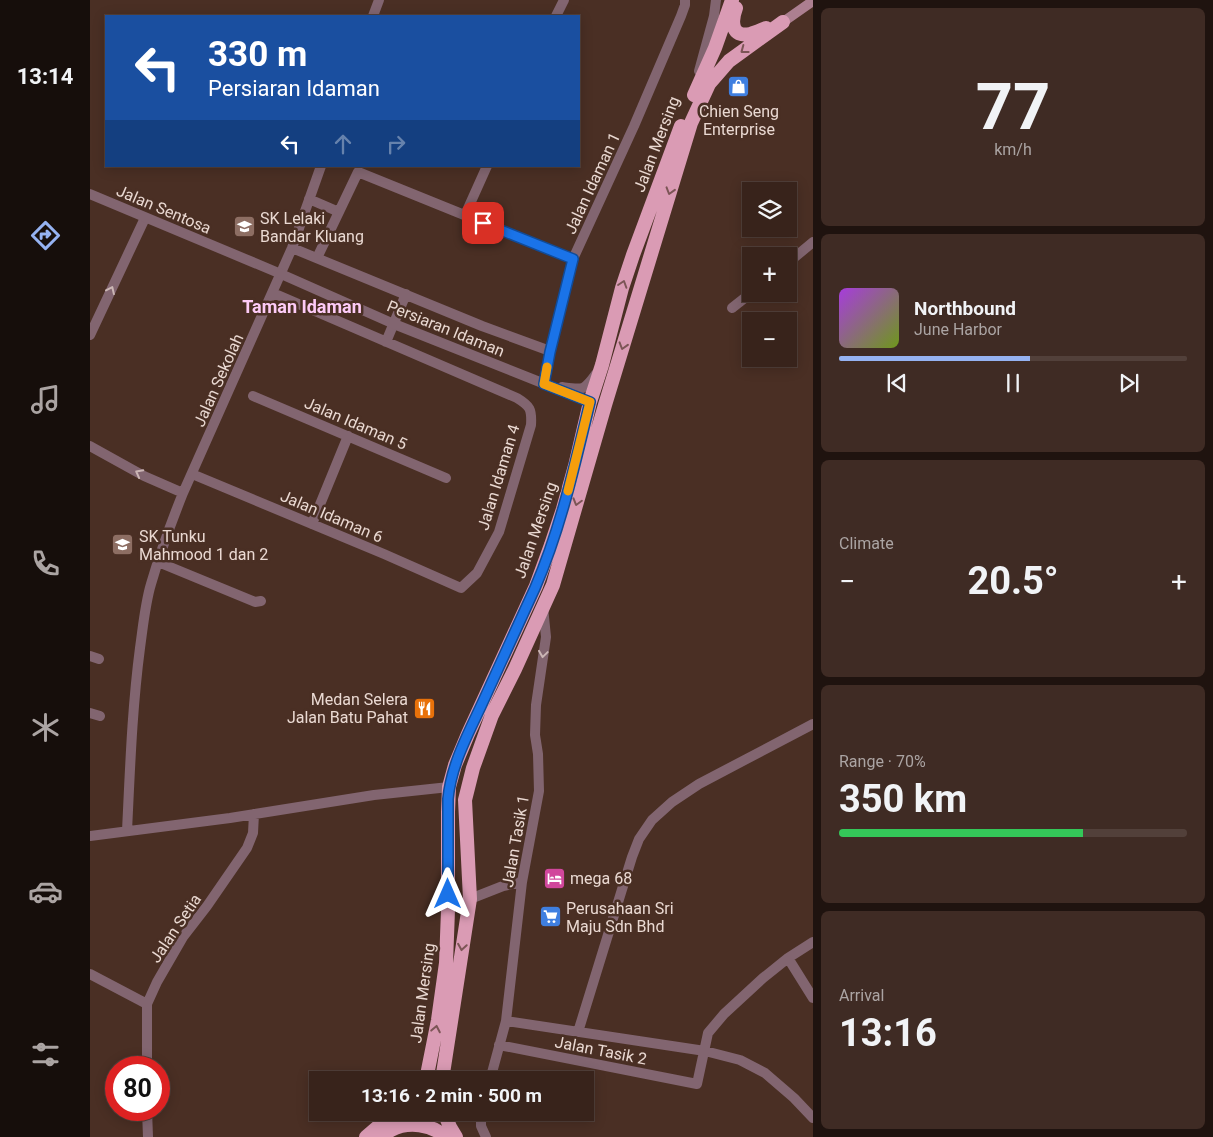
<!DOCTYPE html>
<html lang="en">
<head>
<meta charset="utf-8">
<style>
  body { margin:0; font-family:Roboto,sans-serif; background:#3f2b24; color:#f1f3f6; height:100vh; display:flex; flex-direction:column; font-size:19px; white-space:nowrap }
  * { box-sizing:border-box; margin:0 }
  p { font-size:16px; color:#aba4a3 }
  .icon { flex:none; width:28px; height:28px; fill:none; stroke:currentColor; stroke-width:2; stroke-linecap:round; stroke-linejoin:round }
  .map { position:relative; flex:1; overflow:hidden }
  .panel { display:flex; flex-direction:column; gap:8px; padding:8px; background:#1f130f; width:400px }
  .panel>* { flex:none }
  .hud { position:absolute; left:15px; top:15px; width:475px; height:152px; border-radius:0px; box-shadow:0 2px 12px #0003,0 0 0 1px #52403a; background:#1a4fa0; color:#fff; overflow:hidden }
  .buttons { position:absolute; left:652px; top:182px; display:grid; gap:10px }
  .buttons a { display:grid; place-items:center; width:55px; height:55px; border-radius:0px; background:#38231b; box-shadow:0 2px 12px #0003,0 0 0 1px #52403a; font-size:25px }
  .speed { position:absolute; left:15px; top:1056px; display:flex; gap:10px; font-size:25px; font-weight:700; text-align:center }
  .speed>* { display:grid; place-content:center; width:65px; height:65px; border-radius:50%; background:#38231b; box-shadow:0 2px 12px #0003,0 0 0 1px #52403a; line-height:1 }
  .speed .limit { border:8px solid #d22; background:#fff; color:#111 }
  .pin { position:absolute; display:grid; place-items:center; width:42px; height:42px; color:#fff; margin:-21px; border-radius:10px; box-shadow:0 2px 8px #0006 }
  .me { position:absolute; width:55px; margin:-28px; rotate:0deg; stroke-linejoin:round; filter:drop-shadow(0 0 4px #0008) }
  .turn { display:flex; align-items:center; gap:18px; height:105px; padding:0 20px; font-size:22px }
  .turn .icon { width:65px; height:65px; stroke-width:2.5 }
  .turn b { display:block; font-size:35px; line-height:42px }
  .lanes { display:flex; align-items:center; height:48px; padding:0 20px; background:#0003; justify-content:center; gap:25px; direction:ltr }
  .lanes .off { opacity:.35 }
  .big { font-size:38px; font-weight:700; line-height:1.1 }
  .panel .widget { flex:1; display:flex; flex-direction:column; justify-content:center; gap:8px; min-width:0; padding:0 18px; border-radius:8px; background:#3f2b24 }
  .panel .dial { align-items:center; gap:0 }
  .dial b { font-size:65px; line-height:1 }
  .song { display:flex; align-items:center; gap:15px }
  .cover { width:60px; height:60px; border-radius:8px; background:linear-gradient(135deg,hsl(280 70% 55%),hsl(80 70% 35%)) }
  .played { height:5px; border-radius:2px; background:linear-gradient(90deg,#95b2f1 55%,#52403a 55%) }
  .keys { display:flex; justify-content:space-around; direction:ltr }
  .heat { display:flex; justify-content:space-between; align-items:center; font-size:28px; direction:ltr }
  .charge { height:8px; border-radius:4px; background:linear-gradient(90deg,#34c759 70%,#52403a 0) }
  .trip { position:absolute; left:219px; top:1071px; width:285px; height:50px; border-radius:0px; background:#38231b; box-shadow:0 2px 12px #0003,0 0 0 1px #52403a; font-weight:700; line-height:50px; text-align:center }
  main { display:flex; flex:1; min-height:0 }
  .menu { display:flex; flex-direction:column; width:90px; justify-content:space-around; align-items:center; background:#160e0b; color:#aba4a3 }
  .menu .icon { width:35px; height:35px }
  .menu .selected { color:#95b2f1 }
  .menu b { font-size:22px; color:#f1f3f6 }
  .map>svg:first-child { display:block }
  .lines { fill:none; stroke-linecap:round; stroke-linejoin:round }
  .minor { stroke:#826570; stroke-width:10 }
  .tertiary { stroke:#826570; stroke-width:10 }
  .secondary { stroke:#ac7f90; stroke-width:10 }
  .trunk { stroke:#da9bb4; stroke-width:14 }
  .oneway { stroke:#7c5556 }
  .oneway2 { stroke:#cbb6b5 }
  .route-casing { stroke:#114b97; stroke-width:12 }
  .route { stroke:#1a73e8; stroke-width:9 }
  .slow { stroke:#f59e0b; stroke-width:9 }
  .labels { text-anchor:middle; stroke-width:5; stroke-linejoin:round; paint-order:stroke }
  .poi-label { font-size:16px; fill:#ead9d2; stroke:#4a2f24; text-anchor:start }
  .street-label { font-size:16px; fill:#ead9d2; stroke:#4a2f24 }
  .neighbourhood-label { font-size:18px; font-weight:bold; fill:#fdcbf7; stroke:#4a2f24 }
</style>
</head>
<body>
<main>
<nav class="menu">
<b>13:14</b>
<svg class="icon selected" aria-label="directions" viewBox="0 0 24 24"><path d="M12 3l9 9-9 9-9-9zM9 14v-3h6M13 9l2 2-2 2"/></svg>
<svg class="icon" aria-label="music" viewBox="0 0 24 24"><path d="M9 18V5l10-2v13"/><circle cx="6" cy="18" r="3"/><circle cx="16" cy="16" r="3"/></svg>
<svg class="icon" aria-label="phone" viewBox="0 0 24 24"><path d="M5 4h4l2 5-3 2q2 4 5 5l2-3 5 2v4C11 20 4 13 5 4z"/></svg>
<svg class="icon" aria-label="climate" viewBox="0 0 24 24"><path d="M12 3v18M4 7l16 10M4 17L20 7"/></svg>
<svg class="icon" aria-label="car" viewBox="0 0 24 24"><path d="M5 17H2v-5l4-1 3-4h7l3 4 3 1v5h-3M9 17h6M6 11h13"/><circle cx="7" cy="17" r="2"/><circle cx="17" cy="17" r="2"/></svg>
<svg class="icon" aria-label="filters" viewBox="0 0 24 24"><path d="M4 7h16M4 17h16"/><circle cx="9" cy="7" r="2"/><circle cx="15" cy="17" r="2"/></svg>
</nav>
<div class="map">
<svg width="723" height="1137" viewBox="0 0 723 1137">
  <rect width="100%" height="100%" fill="#4a2f24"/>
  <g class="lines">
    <!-- minor -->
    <path class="minor" d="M 283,16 L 289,0
      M 466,16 L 474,0
      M 609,71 L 624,16 L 626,0
      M 219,199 L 249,212
      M 375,215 L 397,166
      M 202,248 L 392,326 L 460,351
      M 227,258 L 268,172 L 483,259
      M 699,262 L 723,242
      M 642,308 L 661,293
      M 0,335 L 55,218
      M 296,342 L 316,294
      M 454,384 L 460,351 L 483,259 L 544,126 L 591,16 L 595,5 L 595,0
      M 163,396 L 356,478
      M 0,446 L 54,476 L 93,493
      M 102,474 L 294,554 L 371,588 L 387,573 L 409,532 L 441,425 C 442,409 440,406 427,398 L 183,293
      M 222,524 L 258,436
      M 68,562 L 165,602 L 171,601
      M 0,656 L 9,659
      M 0,713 L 10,716
      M 37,831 C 40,770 42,709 50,648 C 53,627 55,604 61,584 C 70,553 81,523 93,493 L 202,248 L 231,166
      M 0,836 L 140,818 L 284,795 L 359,787
      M 380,899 L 413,886 L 432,882
      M 698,958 L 723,998
      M 0,974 L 57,1004
      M 416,1021 L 615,1051 L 650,1060 L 675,1073 L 704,1098 L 723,1118
      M 488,1032 L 542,857 L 549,839 L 562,820 L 582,802 L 609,784 L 723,724
      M 409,1045 L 607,1084 L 618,1033 L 634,1014 L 673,978 L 698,958 L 723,942
      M 57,1068 L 57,1004 L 67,982 L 93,937 L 117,906 L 157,848 L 163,833 L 164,814
      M 400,1080 L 416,1021 L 432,882 L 449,791 L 448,754 L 445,735 L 446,705 L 456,637 L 453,607
      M 57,1110 L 58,1137
      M 391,1112 L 391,1126 L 396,1137"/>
    <!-- tertiary -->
    <path class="tertiary" d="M 0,194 L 191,274 L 304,324 L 500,402
      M 472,387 C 493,390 494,391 506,374"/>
    <!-- secondary -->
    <path class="secondary" d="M 693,22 L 723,1"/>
    <!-- trunk -->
    <path class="trunk" d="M 646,8 C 641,21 641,38 660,34 C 665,33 671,30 676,28
      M 604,95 L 625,48 L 642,0
      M 336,1080 L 348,1020 L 356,963 L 358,910 L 358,812 L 359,787 L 365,765 L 378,734 L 446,586 L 461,545 L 473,509 L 485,466 L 500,402 L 512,365 L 532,288 L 543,255 L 591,126
      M 352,1080 L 380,899 L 375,800 L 383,768 L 402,715 L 425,669 L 463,585 L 515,405 L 601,123 L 619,84 L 639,61 L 693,22
      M 354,1112 L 360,1127 L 366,1137
      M 302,1129 L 317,1112
      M 276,1137 L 305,1112
      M 291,1137 C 294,1135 298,1132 301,1130 C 318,1121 342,1124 355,1137"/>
  </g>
  <!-- one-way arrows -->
  <defs><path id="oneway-chevron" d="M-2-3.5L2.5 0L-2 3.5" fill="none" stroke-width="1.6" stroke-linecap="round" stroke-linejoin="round" transform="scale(1.25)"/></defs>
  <g class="oneway">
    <use href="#oneway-chevron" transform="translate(654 50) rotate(143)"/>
    <use href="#oneway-chevron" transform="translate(580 191) rotate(107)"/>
    <use href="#oneway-chevron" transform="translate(533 284) rotate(-72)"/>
    <use href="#oneway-chevron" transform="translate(533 346) rotate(107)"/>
    <use href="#oneway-chevron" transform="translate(487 502) rotate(106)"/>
    <use href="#oneway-chevron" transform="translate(372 947) rotate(99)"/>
    <use href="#oneway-chevron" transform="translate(346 1029) rotate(-79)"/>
  </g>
  <g class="oneway2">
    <use href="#oneway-chevron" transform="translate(21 290) rotate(-65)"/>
    <use href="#oneway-chevron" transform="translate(49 473) rotate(-152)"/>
    <use href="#oneway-chevron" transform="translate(453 654) rotate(98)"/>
  </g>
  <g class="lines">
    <defs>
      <path id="route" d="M 358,894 L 358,799 C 361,766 377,736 391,706 C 409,667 427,628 445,588 C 471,528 485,464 500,402 L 454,384 L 460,352 L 483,259 L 393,223"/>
    </defs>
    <!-- route casing -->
    <use href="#route" class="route-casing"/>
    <!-- route -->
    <use href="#route" class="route"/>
    <!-- slow -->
    <path class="slow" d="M 457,367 L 454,384 L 500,402 L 478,491"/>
  </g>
  <!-- icons -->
  <defs>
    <symbol id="shop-square" viewBox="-11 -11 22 22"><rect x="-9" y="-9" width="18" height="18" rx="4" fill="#3f7fe0" stroke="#4a2f24"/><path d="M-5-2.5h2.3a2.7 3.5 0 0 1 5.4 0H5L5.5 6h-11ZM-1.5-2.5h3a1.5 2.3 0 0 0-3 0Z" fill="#fff"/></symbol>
    <symbol id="school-square" viewBox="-11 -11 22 22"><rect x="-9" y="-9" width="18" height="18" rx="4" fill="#8d6e63" stroke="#4a2f24"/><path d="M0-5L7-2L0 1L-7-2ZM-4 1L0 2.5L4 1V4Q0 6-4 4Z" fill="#fff"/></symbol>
    <symbol id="restaurant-square" viewBox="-11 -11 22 22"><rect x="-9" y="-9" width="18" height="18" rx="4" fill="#e8710a" stroke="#4a2f24"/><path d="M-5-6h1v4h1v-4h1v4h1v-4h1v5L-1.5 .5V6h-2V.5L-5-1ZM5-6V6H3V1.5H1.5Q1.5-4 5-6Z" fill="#fff"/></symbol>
    <symbol id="hotel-square" viewBox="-11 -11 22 22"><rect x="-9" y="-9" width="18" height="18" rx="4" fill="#d1479c" stroke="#4a2f24"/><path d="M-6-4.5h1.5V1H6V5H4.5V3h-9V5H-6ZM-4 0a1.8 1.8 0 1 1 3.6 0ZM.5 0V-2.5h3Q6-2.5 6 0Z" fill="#fff"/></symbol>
    <symbol id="supermarket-square" viewBox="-11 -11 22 22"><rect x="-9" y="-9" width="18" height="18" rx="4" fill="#3f7fe0" stroke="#4a2f24"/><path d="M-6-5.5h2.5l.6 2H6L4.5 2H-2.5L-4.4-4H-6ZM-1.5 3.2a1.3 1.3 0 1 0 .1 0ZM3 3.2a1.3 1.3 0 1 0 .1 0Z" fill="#fff"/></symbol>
  </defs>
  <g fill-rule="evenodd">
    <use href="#shop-square" x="636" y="74" width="25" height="25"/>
    <use href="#school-square" x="142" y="214" width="25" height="25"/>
    <use href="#school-square" x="20" y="532" width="25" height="25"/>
    <use href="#restaurant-square" x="322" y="696" width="25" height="25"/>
    <use href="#hotel-square" x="452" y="866" width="25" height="25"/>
    <use href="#supermarket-square" x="448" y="904" width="25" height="25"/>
  </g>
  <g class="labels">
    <!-- poi labels -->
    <g class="poi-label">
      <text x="649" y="117" text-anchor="middle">Chien Seng<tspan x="649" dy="18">Enterprise</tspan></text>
      <text x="170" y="224">SK Lelaki<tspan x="170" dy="18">Bandar Kluang</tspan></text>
      <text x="49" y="542">SK Tunku<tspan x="49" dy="18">Mahmood 1 dan 2</tspan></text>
      <text x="318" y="705" text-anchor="end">Medan Selera<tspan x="318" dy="18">Jalan Batu Pahat</tspan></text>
      <text x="480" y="884">mega 68</text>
      <text x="476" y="914">Perusahaan Sri<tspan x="476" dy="18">Maju Sdn Bhd</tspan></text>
    </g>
    <!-- street labels -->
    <g class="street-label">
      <text transform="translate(566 144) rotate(-69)" y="6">Jalan Mersing</text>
      <text transform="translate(502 183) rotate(-65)" y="6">Jalan Idaman 1</text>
      <text transform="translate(74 209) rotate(23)" y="6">Jalan Sentosa</text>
      <text transform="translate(356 328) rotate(22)" y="6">Persiaran Idaman</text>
      <text transform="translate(128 380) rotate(-66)" y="6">Jalan Sekolah</text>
      <text transform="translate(266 423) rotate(23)" y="6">Jalan Idaman 5</text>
      <text transform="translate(408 477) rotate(-73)" y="6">Jalan Idaman 4</text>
      <text transform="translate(242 516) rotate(23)" y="6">Jalan Idaman 6</text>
      <text transform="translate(445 530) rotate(-71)" y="6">Jalan Mersing</text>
      <text transform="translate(425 841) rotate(-80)" y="6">Jalan Tasik 1</text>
      <text transform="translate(85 928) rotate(-56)" y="6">Jalan Setia</text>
      <text transform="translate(332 993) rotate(-82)" y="6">Jalan Mersing</text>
      <text transform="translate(511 1050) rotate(11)" y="6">Jalan Tasik 2</text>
    </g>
    <!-- neighbourhood labels -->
    <g class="neighbourhood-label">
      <text x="212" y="313">Taman Idaman</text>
    </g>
  </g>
</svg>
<div class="buttons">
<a><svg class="icon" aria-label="layers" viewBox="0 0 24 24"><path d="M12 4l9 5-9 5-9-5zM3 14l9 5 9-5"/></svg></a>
<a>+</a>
<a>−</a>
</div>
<div class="speed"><div class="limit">80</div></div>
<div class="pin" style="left:393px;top:223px;background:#d93025"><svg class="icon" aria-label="arrive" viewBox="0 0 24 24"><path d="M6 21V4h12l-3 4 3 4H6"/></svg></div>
<svg class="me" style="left:358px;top:894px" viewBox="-20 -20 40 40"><path d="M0-17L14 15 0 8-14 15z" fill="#1a73e8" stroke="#fff" stroke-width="4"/></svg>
<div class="trip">13:16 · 2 min · 500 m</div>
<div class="hud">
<div class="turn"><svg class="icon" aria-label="left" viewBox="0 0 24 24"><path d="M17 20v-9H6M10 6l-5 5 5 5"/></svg><div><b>330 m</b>Persiaran Idaman</div></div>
<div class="lanes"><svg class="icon" aria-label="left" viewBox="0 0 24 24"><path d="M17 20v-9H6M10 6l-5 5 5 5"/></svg><svg class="icon off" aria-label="ahead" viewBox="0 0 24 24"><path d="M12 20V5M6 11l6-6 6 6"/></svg><svg class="icon off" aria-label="right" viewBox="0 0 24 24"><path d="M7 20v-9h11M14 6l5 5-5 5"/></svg></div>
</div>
</div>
<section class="panel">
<div class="widget dial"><b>77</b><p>km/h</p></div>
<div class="widget">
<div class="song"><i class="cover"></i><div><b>Northbound</b><p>June Harbor</p></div></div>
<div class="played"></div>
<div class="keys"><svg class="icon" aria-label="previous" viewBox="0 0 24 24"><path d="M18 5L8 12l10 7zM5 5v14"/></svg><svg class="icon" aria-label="pause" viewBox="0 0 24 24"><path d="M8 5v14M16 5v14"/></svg><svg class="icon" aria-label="next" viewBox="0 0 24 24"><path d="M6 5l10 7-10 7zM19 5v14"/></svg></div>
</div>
<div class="widget"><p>Climate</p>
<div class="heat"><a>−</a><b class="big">20.5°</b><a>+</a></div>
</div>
<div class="widget"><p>Range · 70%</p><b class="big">350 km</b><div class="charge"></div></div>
<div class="widget"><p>Arrival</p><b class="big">13:16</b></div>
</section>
</main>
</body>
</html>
